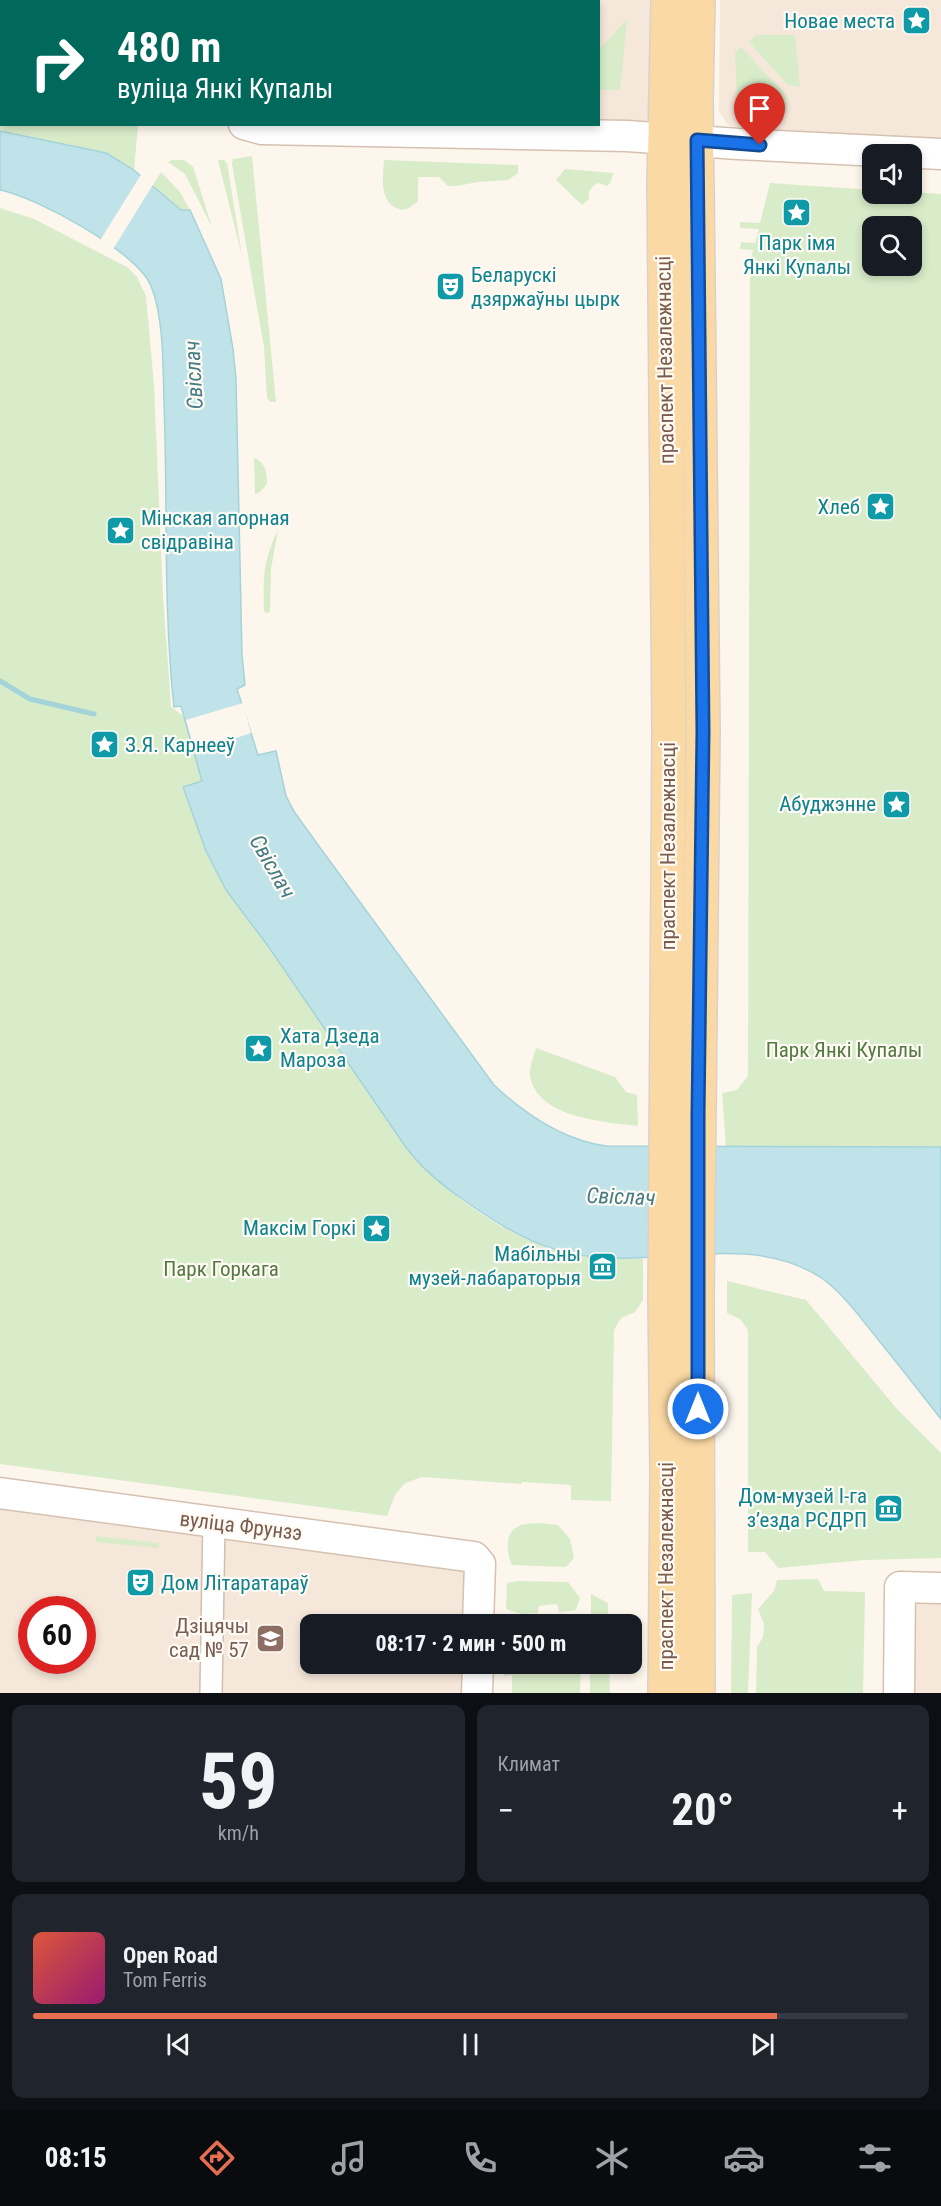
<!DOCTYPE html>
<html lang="ru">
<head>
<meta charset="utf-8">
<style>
  body { margin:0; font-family:"Roboto Condensed",sans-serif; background:#20242c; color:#f1f3f6; height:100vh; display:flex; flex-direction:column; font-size:22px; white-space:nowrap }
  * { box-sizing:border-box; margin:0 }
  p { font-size:20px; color:#9ea1a6 }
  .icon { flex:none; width:33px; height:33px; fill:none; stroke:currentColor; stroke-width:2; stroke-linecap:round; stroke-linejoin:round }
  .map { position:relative; height:1693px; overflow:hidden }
  .sheet { display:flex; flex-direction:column; gap:12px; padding:12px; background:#0d0f14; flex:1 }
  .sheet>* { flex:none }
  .hud { position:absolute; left:0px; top:0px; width:600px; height:126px; box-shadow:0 3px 9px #0003; background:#00695c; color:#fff; overflow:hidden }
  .buttons { position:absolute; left:862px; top:144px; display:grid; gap:12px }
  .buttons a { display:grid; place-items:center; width:60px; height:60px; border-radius:12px; background:#171b24; box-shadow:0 3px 9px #0003; font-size:30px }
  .speed { position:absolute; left:18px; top:1596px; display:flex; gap:12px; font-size:30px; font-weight:700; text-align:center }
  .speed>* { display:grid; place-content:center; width:78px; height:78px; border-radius:50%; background:#171b24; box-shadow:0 3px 9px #0003; line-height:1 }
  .speed .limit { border:9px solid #d22; background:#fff; color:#111 }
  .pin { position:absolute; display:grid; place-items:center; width:51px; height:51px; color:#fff; margin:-62px -26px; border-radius:50% 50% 50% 0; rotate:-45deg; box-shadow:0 0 6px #0007 }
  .pin .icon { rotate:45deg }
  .me { position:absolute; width:66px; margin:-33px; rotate:0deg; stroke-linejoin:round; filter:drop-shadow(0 0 4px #0008) }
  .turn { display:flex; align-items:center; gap:21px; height:126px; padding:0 18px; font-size:27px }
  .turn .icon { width:78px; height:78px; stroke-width:2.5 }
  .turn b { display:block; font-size:42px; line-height:51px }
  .big { font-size:45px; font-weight:700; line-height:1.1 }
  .sheet .card { flex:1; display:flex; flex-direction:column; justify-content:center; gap:9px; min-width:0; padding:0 21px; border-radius:12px; background:#20242c }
  .sheet .dial { align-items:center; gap:0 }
  .dial b { font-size:78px; line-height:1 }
  .song { display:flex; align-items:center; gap:18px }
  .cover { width:72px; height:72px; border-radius:9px; background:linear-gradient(135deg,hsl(10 70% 55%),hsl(320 70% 35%)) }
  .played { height:6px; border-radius:3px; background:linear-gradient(90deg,#e76f51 85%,#363941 85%) }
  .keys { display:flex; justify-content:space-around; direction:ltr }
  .heat { display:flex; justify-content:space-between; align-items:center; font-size:33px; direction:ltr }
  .sheet .tiles { flex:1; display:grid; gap:12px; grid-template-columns:1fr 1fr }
  .card:last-child { grid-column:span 2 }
  .trip { position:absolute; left:300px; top:1614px; width:342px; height:60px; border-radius:12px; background:#171b24; box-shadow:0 3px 9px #0003; font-weight:700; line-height:60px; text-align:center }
  .tab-bar { display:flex; height:96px; justify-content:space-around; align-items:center; background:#090b0e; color:#9ea1a6 }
  .tab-bar .icon { width:42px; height:42px }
  .tab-bar .on { color:#e76f51 }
  .tab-bar b { font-size:27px; color:#f1f3f6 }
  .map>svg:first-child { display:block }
  .residential { fill:#f5e8da; fill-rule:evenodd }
  .green { fill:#d8ecc9; fill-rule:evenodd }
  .water { fill:#bfe3e8; stroke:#a5d3da; stroke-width:1.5 }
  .pier { fill:#fdf6ec }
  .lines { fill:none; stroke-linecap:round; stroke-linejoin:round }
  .stream { stroke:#a5d3da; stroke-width:5 }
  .street-casing { stroke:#d1beb0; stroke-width:24 }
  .secondary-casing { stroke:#d6c0b0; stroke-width:33 }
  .primary-casing { stroke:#dad1cd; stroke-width:36 }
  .street { stroke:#fff; stroke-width:21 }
  .secondary { stroke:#fff; stroke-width:30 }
  .primary { stroke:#fbd9a5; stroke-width:33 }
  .route-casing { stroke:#114b97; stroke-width:15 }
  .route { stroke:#1a73e8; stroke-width:10 }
  .labels { text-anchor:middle; stroke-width:4.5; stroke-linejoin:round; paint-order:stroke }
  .culture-label { font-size:21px; fill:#0d838f; stroke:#fffaf3; text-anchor:end }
  .street-label { font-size:21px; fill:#7a5c4d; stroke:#fffaf3 }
  .park-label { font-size:21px; fill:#537a41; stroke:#fffaf3 }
  .education-label { font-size:21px; fill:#785e54; stroke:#fffaf3; text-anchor:end }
  .water-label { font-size:22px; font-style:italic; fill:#437c86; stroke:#fffaf3 }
</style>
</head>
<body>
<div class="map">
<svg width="941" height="1693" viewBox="0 0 941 1693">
  <rect width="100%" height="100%" fill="#fdf6ec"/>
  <!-- residential -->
  <path class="residential" d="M 0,0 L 195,0 L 2,2 L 1,46 Z
    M 223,0 L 656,0 L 649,119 L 644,121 L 599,119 L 598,2 Z
    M 720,0 L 941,0 L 941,141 L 745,129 L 733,127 L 727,124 L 719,111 Z
    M 0,1505 L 474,1569 L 473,1624 L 310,1624 L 310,1664 L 472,1664 L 471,1693 L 0,1693 ZM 32,1610 L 82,1610 L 82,1660 L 32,1660 Z
    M 900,1587 L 941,1588 L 941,1693 L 899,1693 Z"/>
  <!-- green -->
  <path class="green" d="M 322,0 L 496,0 L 496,2 Z
    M 627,19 L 620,90 L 599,90 L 599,50 Z
    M 756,35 L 795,35 L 800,87 L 788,85 L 749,42 Z
    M 741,47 L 786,95 L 787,112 L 748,108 L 737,99 L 735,52 Z
    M 0,88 L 2,124 L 138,125 L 134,170 L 106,153 L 0,131 Z
    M 252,156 L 276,402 L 270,402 L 267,398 L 264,347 L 232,164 L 233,159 Z
    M 172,160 L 184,160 L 193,167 L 212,227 L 185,174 L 168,162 Z
    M 218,160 L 224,160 L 227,163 L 242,256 Z
    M 384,160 L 518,165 L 518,173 L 508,180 L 478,182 L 457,186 L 448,186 L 439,177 L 418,177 L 418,201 L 409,208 L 402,210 C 378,204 383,179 384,160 Z
    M 565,169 L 613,173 L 611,182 L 607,186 L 599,183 C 591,186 588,191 589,199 L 582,205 L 556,180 Z
    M 161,172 L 180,192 L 190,210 L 181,210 L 153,185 Z
    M 770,183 L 873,190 L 873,194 L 912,192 L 941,194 L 941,1147 L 726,1147 L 722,1093 L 737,1090 L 748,1076 L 750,263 L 753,250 L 740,249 L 741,242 L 755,243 L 759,229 L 740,228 L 740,222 L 760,223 ZM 873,226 L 912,226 L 912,266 L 873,266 Z
    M 0,208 L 34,219 L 127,267 L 137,277 L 146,296 L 154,385 L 163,596 L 171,707 L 185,717 L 202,781 L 183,788 L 206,851 L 226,890 L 268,946 L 405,1146 C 440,1191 513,1242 569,1254 C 593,1259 618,1258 643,1259 L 643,1300 L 635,1312 L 621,1318 L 614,1330 L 611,1501 L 571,1500 L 571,1485 L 522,1482 L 521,1484 L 421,1477 L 404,1484 L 395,1495 L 387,1516 L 0,1464 Z
    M 254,458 C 266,462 267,474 267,484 L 260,492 L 255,494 Z
    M 278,530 L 271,569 L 270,612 L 266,613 L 264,611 C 263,577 263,561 278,530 Z
    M 536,1048 L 615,1077 L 626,1092 L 637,1095 L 638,1126 C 605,1122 537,1118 530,1076 C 529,1067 534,1056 536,1048 Z
    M 727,1281 L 806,1300 L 897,1409 L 941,1453 L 941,1558 L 864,1560 L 778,1568 L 765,1552 L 748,1552 L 748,1330 L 740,1319 L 727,1313 Z
    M 539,1523 L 558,1525 L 570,1539 L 574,1558 L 566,1567 L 512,1565 C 506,1553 504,1532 519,1526 C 524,1523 533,1524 539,1523 Z
    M 96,1536 L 159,1543 L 159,1548 L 96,1542 Z
    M 818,1579 L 824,1591 L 865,1592 L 863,1693 L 756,1693 L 757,1647 L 763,1637 L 764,1624 L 758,1609 L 774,1591 L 777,1580 Z
    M 517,1581 L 568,1582 L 580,1598 L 576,1610 L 559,1612 L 557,1604 L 539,1606 L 538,1613 L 521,1614 L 506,1609 L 507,1583 Z
    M 752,1593 L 748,1693 L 731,1693 L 732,1595 Z
    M 591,1594 L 608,1603 L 608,1624 L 591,1624 Z
    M 572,1620 L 578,1624 L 508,1624 L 513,1621 Z
    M 505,1664 L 581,1664 L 580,1693 L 512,1693 L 512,1675 L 504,1676 Z
    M 590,1664 L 609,1664 L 610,1693 L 590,1693 Z"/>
  <!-- water -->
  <path class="water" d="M 0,131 L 106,153 L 134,170 L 181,210 L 190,210 L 221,279 L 233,349 L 236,379 L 242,655 L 245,685 L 237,689 L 258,755 L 276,751 L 286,796 L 295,813 L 321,849 L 494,1085 C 525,1114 563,1140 606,1146 L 941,1147 L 941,1419 C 919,1391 898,1364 876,1337 C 860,1317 842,1292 820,1277 C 764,1241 695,1256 633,1258 C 563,1261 521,1241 465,1201 C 442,1185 422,1169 405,1146 L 268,946 L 226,890 L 206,851 L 183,787 L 202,781 L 181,706 L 174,707 C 163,607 168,504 164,403 C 163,369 164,317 151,286 C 138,252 36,197 0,190 Z"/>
  <!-- pier -->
  <path class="pier" d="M 142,173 L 154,183 L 112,251 L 99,242 Z
    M 243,703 L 251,733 L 195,752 L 186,720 Z"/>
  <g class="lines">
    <!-- stream -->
    <path class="stream" d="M 0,681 L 30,699 L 94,714"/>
    <defs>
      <path id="street" d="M 208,2 L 208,0
        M 211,1693 L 214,1522"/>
      <path id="secondary" d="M 0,61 L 2,62
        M 244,124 L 262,129 L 627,136 L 738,144 L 941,154
        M 0,1493 L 474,1557 L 480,1564 L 478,1624
        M 477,1693 L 478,1664
        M 899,1693 L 900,1587 L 941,1588"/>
      <path id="primary" d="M 698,0 L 696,100 L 703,731 L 697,1297 L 698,1693
        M 665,1693 L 667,1475 L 665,1297 L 669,731 L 664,183 L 668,0"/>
    </defs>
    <!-- street casing -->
    <use href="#street" class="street-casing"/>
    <!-- secondary casing -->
    <use href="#secondary" class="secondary-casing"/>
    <!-- primary casing -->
    <use href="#primary" class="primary-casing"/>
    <!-- street -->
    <use href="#street" class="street"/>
    <!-- secondary -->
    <use href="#secondary" class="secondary"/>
    <!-- primary -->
    <use href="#primary" class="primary"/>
  </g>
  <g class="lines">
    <defs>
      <path id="route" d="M 698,1409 L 698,1115 L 703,731 L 697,140 L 760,145"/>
    </defs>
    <!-- route casing -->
    <use href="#route" class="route-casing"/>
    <!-- route -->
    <use href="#route" class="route"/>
  </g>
  <!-- icons -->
  <defs>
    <symbol id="sight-square" viewBox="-11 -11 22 22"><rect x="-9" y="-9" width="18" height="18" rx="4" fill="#0f9aa8" stroke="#fffaf3"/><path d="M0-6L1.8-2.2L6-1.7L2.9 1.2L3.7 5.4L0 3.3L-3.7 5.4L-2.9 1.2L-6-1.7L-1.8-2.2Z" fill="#fff"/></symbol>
    <symbol id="theatre-square" viewBox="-11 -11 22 22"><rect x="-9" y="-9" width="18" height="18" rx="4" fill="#0f9aa8" stroke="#fffaf3"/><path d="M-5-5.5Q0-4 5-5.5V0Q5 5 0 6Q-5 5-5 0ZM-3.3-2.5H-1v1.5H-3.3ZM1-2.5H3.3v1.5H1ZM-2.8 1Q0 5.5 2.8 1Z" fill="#fff"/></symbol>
    <symbol id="museum-square" viewBox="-11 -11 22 22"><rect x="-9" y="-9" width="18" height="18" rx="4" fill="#0f9aa8" stroke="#fffaf3"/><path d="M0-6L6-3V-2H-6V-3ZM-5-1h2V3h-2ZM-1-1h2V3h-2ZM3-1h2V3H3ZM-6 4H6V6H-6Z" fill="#fff"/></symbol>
    <symbol id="school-square" viewBox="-11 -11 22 22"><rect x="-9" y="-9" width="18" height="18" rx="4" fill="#8d6e63" stroke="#fffaf3"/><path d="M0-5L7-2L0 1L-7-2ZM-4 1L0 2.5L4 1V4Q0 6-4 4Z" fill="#fff"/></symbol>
  </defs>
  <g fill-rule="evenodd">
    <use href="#sight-square" x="900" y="4" width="33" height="33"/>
    <use href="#sight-square" x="780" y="196" width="33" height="33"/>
    <use href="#theatre-square" x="434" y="270" width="33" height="33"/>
    <use href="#sight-square" x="864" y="490" width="33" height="33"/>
    <use href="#sight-square" x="104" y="514" width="33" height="33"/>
    <use href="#sight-square" x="88" y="728" width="33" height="33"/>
    <use href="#sight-square" x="880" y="788" width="33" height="33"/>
    <use href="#sight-square" x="242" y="1032" width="33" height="33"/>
    <use href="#sight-square" x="360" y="1212" width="33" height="33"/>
    <use href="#museum-square" x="586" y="1250" width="33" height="33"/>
    <use href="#museum-square" x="872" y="1492" width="33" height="33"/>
    <use href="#theatre-square" x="124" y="1566" width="33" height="33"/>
    <use href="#school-square" x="254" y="1622" width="33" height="33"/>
  </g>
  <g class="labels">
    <!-- culture labels -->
    <g class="culture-label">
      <text x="895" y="28">Новае места</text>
      <text x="797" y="250" text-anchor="middle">Парк імя<tspan x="797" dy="24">Янкі Купалы</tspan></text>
      <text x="471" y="282" text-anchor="start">Беларускі<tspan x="471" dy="24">дзяржаўны цырк</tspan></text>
      <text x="860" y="514">Хлеб</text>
      <text x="141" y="525" text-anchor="start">Мінская апорная<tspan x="141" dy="24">свідравіна</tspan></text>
      <text x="125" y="752" text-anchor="start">З.Я. Карнееў</text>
      <text x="876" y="811">Абуджэнне</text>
      <text x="280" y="1043" text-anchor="start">Хата Дзеда<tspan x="280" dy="24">Мароза</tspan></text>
      <text x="356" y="1235">Максім Горкі</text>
      <text x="581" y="1261">Мабільны<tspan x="581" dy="24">музей-лабараторыя</tspan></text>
      <text x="867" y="1503">Дом-музей I-га<tspan x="867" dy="24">зʼезда РСДРП</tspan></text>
      <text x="161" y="1590" text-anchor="start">Дом Літаратараў</text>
    </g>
    <!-- street labels -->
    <g class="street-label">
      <text transform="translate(665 360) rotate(-91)" y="7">праспект Незалежнасці</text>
      <text transform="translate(668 846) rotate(-90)" y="7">праспект Незалежнасці</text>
      <text transform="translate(241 1526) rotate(7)" y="7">вуліца Фрунзэ</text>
      <text transform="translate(666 1566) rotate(-90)" y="7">праспект Незалежнасці</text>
    </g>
    <!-- park labels -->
    <g class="park-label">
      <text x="844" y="1057">Парк Янкі Купалы</text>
      <text x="221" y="1276">Парк Горкага</text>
    </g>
    <!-- education labels -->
    <g class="education-label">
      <text x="249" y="1633">Дзіцячы<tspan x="249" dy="24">сад № 57</tspan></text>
    </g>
    <!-- water labels -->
    <g class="water-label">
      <text transform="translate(193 375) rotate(-93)" y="8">Свіслач</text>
      <text transform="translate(273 866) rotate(60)" y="8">Свіслач</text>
      <text transform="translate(621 1196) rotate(2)" y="8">Свіслач</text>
    </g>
  </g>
</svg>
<div class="buttons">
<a><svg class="icon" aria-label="sound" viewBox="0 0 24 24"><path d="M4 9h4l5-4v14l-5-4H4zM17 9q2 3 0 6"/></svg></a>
<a><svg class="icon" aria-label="search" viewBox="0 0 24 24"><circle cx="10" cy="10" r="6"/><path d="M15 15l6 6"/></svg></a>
</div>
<div class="speed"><div class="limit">60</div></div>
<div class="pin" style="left:760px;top:145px;background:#d93025"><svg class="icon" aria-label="arrive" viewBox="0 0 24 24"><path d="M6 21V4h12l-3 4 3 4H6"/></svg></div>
<svg class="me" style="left:698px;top:1409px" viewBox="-20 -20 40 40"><circle r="17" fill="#1a73e8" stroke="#fff" stroke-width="3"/><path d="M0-11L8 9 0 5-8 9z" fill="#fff"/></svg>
<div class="trip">08:17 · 2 мин · 500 m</div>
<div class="hud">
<div class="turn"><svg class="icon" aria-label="right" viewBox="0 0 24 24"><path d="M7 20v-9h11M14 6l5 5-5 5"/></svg><div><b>480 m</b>вуліца Янкі Купалы</div></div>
</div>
</div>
<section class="sheet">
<div class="tiles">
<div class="card dial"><b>59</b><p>km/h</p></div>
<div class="card"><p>Климат</p>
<div class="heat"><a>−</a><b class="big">20°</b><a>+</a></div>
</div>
<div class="card">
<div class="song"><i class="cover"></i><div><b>Open Road</b><p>Tom Ferris</p></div></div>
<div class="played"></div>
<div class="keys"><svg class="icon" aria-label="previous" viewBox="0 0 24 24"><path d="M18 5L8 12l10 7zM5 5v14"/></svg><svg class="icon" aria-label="pause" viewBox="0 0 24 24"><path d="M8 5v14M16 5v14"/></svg><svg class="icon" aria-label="next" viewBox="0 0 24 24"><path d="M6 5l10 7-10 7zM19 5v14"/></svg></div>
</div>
</div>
</section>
<nav class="tab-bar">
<b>08:15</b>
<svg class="icon on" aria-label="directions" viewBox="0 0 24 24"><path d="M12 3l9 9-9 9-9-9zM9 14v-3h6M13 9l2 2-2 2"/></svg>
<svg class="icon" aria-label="music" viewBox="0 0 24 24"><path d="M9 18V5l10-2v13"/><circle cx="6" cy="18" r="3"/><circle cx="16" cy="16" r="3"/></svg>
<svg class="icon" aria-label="phone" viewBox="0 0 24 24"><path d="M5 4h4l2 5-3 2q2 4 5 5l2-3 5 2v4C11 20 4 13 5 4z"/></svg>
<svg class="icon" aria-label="climate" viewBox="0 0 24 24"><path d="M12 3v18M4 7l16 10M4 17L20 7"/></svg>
<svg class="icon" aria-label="car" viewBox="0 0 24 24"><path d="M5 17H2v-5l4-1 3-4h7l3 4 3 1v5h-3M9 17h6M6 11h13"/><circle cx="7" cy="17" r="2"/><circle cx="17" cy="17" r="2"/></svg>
<svg class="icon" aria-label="filters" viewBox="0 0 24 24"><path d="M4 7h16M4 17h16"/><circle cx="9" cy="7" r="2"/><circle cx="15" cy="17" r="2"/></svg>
</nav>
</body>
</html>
